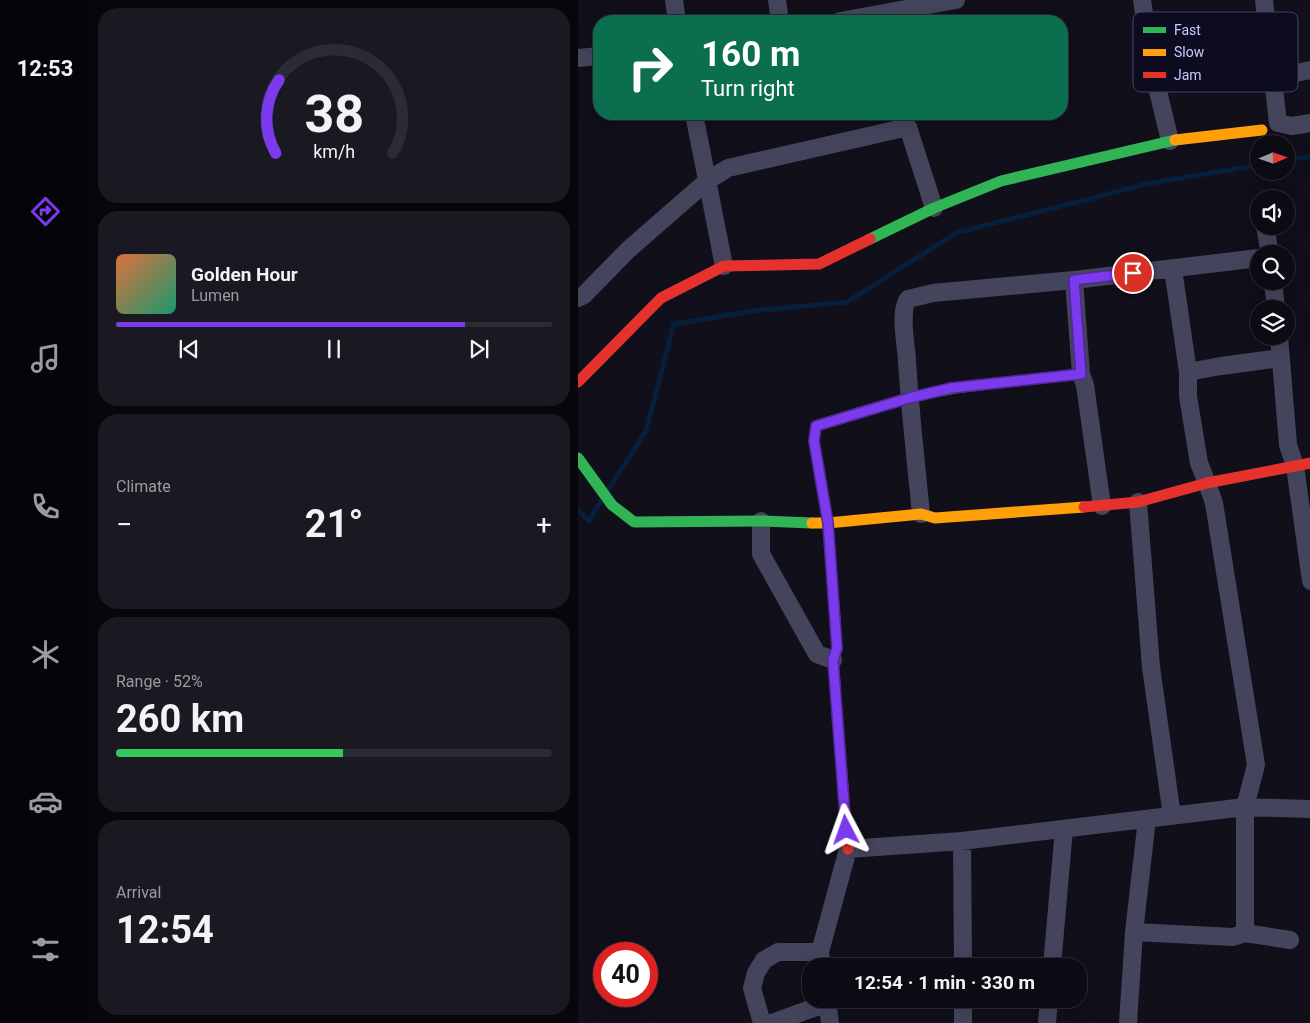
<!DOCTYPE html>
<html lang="en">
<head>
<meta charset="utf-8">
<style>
  body { margin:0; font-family:Roboto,sans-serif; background:#1a1922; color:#f1f3f6; height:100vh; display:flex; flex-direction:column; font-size:19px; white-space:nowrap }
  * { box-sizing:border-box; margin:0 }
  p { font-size:16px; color:#9a9ba0 }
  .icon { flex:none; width:28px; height:28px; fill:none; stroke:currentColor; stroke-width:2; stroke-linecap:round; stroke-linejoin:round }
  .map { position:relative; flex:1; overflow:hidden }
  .sheet { display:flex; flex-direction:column; gap:8px; padding:8px; background:#07060b; width:488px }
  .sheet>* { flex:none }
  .guide { position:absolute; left:15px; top:15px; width:475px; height:105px; border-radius:20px; box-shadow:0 5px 20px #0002,0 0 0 1px #2c2b34; background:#0b6e4f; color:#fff; overflow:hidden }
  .needle { width:32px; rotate:88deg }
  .controls { position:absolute; left:672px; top:135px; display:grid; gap:10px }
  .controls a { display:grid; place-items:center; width:45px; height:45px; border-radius:50%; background:#0c0b14; box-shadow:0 5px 20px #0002,0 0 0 1px #2c2b34; font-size:25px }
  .speed { position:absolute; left:15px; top:942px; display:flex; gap:10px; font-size:25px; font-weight:700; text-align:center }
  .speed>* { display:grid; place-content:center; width:65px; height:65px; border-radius:50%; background:#0c0b14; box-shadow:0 5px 20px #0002,0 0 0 1px #2c2b34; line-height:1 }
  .speed .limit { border:8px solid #d22; background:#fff; color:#111 }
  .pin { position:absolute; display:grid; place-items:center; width:42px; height:42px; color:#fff; margin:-21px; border:2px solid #fff; border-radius:50%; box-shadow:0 1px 5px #0007 }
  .me { position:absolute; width:55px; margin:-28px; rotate:356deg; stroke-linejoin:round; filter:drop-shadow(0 0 4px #0008) }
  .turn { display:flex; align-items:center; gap:18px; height:105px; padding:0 25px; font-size:22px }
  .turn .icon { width:65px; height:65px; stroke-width:2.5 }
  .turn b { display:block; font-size:35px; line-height:42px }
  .big { font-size:38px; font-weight:700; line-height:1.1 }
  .sheet .card { flex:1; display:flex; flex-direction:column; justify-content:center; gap:8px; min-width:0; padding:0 18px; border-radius:20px; background:#1a1922 }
  .sheet .dial { align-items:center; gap:0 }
  .dial svg { height:130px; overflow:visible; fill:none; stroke:#2c2b34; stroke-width:7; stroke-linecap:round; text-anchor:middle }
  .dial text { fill:#f1f3f6; stroke:none }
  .song { display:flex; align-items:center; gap:15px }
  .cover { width:60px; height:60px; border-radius:8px; background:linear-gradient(135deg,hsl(20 70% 55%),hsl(160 70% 35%)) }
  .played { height:5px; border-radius:2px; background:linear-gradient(90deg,#7c3aed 80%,#2c2b34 80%) }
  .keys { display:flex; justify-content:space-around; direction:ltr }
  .heat { display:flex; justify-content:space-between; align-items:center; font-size:28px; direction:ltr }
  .charge { height:8px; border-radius:4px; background:linear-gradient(90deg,#34c759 52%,#2c2b34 0) }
  .trip { position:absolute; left:224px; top:958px; width:285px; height:50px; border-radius:20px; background:#0c0b14; box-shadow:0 5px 20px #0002,0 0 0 1px #2c2b34; font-weight:700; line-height:50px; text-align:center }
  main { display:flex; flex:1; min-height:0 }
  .tabs { display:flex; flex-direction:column; width:90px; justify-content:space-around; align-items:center; background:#050408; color:#9a9ba0 }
  .tabs .icon { width:35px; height:35px }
  .tabs .on { color:#7c3aed }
  .tabs b { font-size:22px; color:#f1f3f6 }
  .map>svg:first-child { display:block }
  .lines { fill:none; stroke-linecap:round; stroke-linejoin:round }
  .stream { stroke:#071f3a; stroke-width:5 }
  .street { stroke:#44455c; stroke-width:18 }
  .fast { stroke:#30b455; stroke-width:11 }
  .slow { stroke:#ff9f0a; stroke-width:11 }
  .jam { stroke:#e5322d; stroke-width:11 }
  .route-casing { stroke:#51269a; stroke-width:12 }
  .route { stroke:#7c3aed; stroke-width:9 }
  .key { fill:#0c0b1f; stroke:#454462; stroke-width:1 }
  .key-label { font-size:14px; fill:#c9c9ff }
</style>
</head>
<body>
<main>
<nav class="tabs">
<b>12:53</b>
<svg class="icon on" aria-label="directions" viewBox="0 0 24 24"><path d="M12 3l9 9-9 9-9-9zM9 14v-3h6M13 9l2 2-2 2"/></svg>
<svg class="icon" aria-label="music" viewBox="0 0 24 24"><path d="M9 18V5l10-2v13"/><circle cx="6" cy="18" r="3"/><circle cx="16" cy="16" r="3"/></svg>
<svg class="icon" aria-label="phone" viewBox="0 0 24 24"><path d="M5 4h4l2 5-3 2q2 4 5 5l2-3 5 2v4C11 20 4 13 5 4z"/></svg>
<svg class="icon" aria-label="climate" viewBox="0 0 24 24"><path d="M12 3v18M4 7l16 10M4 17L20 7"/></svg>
<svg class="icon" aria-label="car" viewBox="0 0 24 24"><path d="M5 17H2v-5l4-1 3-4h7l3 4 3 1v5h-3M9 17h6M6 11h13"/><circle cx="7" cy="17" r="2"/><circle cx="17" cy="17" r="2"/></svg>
<svg class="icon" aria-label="filters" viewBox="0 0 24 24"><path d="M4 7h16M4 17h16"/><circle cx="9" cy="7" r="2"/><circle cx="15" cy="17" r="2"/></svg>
</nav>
<section class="sheet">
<div class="card dial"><svg viewBox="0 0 100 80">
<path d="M14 69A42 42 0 1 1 86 69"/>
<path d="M14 69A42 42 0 0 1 16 24" stroke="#7c3aed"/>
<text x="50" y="56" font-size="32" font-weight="700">38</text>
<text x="50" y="72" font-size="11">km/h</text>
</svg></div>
<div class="card">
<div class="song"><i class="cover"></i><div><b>Golden Hour</b><p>Lumen</p></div></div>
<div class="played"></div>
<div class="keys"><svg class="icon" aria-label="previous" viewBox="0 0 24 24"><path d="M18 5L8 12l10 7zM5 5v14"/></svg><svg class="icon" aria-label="pause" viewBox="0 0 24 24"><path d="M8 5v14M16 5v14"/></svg><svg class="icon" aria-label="next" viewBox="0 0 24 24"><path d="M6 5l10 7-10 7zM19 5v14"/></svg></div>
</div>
<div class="card"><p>Climate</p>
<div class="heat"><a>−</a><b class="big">21°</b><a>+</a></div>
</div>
<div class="card"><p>Range · 52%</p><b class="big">260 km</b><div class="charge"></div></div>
<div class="card"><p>Arrival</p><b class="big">12:54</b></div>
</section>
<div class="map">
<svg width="733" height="1023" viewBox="0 0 733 1023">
  <rect width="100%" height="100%" fill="#100f1a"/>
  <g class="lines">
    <!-- stream -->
    <path class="stream" d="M 709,160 L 733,156
      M 30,490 L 68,431 L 96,324 L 174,311 L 269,302 L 378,233 L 573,183 L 681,165
      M 0,509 L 11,521 L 23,501"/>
    <!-- street -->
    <path class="street" d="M 96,0 L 99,21
      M 199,0 L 202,21
      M 564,0 L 574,66 L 592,141
      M 686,0 L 700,123 L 714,126 L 733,123
      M 262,21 L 378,0
      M 0,58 L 21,56
      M 696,77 L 733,70
      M 116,114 L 146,266
      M 687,226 L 692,254
      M 595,269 L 610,372 L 610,396 L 621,463 L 629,483 L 636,503 L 678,765 L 667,807 L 667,933
      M 496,280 L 503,374 L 507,385 L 524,506
      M 695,281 L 698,309
      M 0,298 L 6,295 L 50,250 L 129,181 L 150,168 L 330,127 L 356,208
      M 701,336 L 710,445 L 717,466 L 733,581
      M 610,372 L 643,366 L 703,358
      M 560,502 L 573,667 L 594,816
      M 343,514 C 338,462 332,411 329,360 C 328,344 321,312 330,299 L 355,293 L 496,280 L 681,258
      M 183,521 L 183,554 L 239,654 L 255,660
      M 384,841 L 385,966
      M 556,932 L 655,937 L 667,933 L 712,940
      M 244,966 L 242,952 L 270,849 L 384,841 L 667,807 L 733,809
      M 474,966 L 486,829
      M 249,999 L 252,1023
      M 385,999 L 385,1023
      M 184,1023 L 174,988 L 178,973 L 186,960 L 200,952 L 242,952
      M 194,1023 L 249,1003
      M 469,1023 L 471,999
      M 550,1023 L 556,932 L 569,819"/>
    <!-- fast -->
    <path class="fast" d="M 292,239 L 356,208 L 423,181 L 597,140
      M 0,458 L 34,505 L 56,522 L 183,521 L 234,523
      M 259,649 L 250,523 L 236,441 L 238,426 C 289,411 340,392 393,386"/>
    <!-- slow -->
    <path class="slow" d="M 597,140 L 684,130
      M 234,523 L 250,523 L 343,514 L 357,518 L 506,507"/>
    <!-- jam -->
    <path class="jam" d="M 0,382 L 83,298 L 146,266 L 241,264 L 292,239
      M 393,386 L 503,374
      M 506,507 L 560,502 L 629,483 L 733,463
      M 259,649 L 255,660 L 270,849"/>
  </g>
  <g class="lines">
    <defs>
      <path id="route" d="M 268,830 L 255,660 L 259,648 L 250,523 L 236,441 L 238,426 L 331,398 L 373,388 L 503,374 L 496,280 L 555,273"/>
    </defs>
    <!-- route casing -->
    <use href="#route" class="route-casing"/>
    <!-- route -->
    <use href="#route" class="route"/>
  </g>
  <!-- legend -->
  <rect x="555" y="12" width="165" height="80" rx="8" class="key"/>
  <rect x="565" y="27" width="23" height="6" fill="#30b455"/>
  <rect x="565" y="49" width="23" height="7" fill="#ff9f0a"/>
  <rect x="565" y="72" width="23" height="6" fill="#e5322d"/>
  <g class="key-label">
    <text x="596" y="35">Fast</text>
    <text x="596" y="57">Slow</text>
    <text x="596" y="80">Jam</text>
  </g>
</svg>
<div class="controls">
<a><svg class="needle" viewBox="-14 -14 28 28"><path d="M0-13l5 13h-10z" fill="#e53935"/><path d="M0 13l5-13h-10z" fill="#9a9ba0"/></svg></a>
<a><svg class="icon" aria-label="sound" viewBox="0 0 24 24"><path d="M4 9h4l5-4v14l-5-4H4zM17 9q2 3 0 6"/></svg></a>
<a><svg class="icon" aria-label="search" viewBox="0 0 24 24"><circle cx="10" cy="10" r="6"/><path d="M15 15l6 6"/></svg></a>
<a><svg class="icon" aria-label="layers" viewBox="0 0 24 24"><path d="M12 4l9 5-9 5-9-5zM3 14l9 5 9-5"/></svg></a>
</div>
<div class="speed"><div class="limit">40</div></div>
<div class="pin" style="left:555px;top:273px;background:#d93025"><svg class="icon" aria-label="arrive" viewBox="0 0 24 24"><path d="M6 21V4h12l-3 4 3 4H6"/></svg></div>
<svg class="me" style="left:268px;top:830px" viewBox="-20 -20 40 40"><path d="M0-17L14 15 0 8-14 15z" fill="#7c3aed" stroke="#fff" stroke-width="4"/></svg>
<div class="trip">12:54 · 1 min · 330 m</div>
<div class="guide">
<div class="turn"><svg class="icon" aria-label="right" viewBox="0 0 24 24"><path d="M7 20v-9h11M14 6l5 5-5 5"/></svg><div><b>160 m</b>Turn right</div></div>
</div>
</div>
</main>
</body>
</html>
